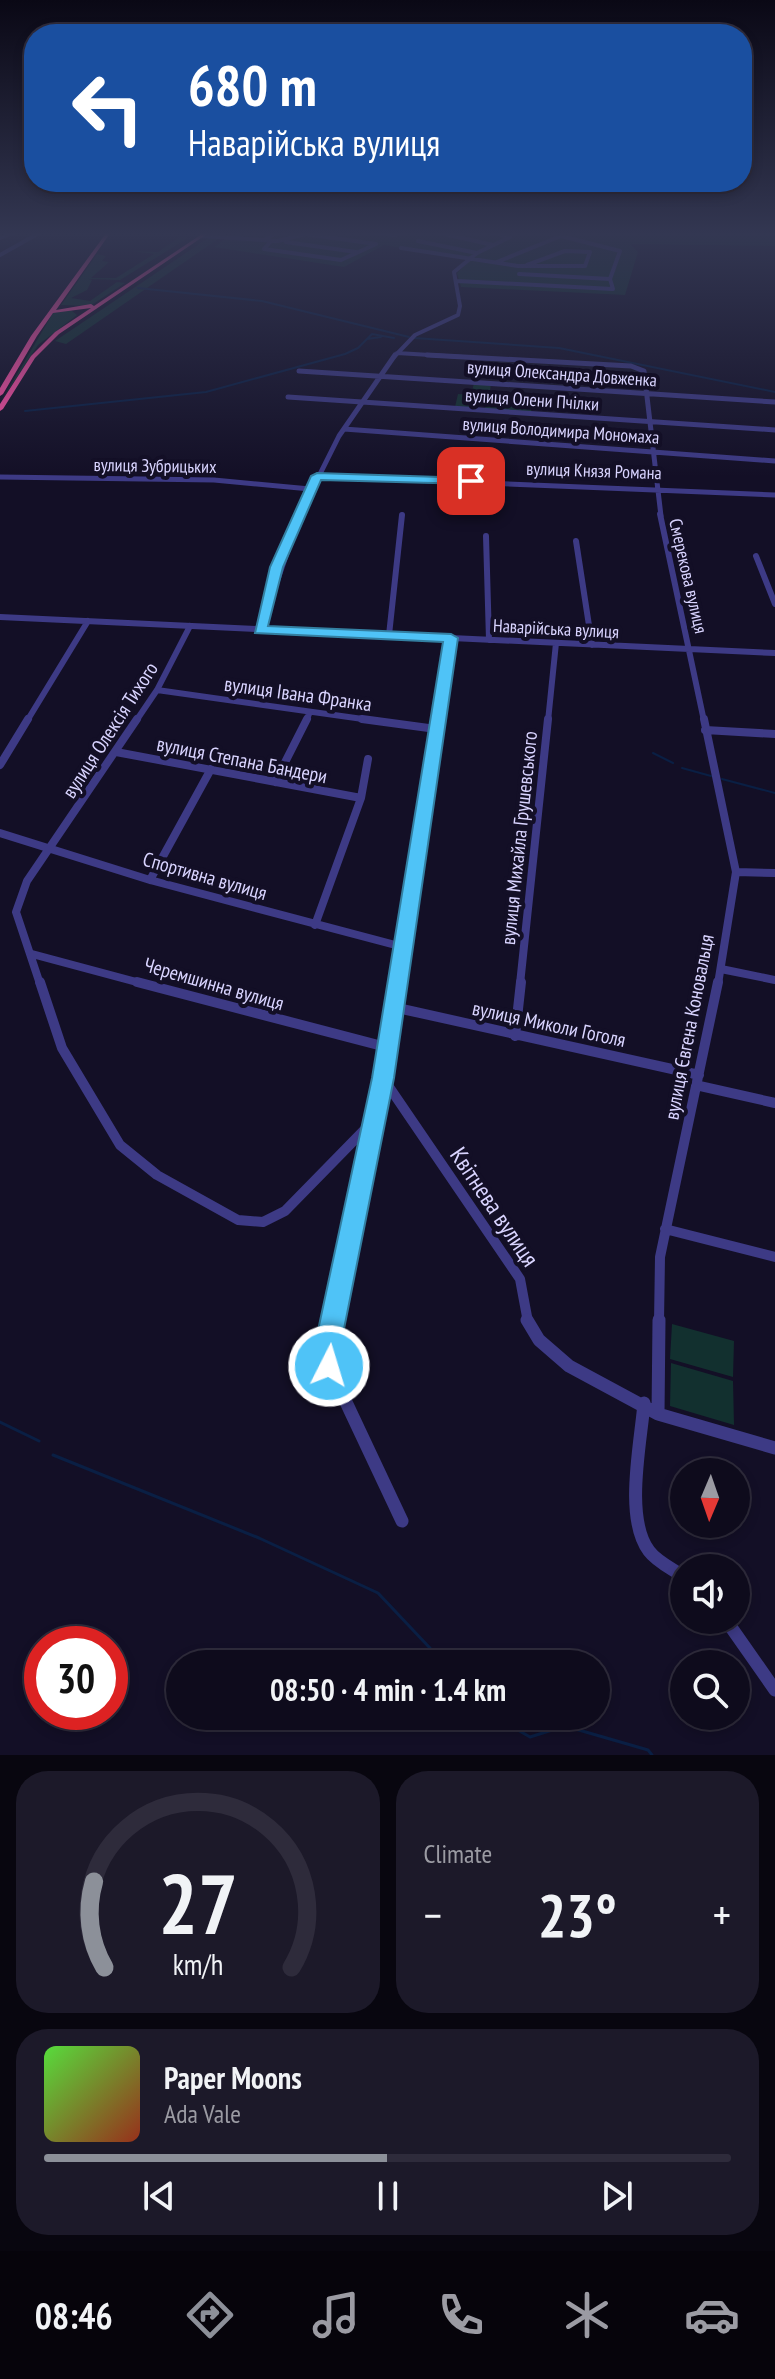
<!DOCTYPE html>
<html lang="en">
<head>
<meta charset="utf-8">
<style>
  body { margin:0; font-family:"PT Sans Narrow",sans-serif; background:#1c1929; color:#f1f3f6; height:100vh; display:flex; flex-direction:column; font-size:30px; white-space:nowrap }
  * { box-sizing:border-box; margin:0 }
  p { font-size:26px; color:#9b9ba3 }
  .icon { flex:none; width:44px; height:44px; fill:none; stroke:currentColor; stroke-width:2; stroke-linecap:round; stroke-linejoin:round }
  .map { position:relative; height:1755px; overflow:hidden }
  .details { display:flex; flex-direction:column; gap:16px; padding:16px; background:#08060f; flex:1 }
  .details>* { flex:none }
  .banner { position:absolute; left:24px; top:24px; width:728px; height:168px; border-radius:32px; box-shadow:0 4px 12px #0003,0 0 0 2px #2e2b3b; background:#1a4fa0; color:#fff; overflow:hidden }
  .needle { width:52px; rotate:182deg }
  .fabs { position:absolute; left:670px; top:1458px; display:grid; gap:16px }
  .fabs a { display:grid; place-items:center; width:80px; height:80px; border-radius:50%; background:#0e0b1c; box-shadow:0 4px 12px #0003,0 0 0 2px #2e2b3b; font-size:40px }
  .speed { position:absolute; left:24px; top:1626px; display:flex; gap:16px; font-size:40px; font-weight:700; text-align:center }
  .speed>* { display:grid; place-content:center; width:104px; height:104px; border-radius:50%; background:#0e0b1c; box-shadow:0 4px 12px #0003,0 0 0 2px #2e2b3b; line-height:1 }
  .speed .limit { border:12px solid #d22; background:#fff; color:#111 }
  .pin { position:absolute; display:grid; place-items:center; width:68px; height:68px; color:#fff; margin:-34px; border-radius:16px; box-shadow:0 4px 12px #0006 }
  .me { position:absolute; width:88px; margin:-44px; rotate:5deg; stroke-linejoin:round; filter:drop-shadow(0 0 6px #0008) }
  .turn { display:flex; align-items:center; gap:28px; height:168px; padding:0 32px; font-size:36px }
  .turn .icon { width:104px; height:104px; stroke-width:2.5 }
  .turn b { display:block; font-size:56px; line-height:68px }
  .big { font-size:60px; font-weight:700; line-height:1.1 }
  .details .tile { flex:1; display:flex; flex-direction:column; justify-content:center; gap:12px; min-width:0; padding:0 28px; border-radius:32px; background:#1c1929 }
  .details .dial { align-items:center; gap:0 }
  .dial svg { height:208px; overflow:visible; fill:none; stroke:#2e2b3b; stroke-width:7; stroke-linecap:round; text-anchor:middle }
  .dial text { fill:#f1f3f6; stroke:none }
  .song { display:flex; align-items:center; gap:24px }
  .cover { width:96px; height:96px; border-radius:12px; background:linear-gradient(135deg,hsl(110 70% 55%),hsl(10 70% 35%)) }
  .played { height:8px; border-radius:4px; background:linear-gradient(90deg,#8c9099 50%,#2e2b3b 50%) }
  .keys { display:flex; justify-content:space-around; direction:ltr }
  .heat { display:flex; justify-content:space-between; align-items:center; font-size:44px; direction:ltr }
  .details .tiles { flex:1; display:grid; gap:16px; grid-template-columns:1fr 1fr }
  .tile:last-child { grid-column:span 2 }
  .trip { position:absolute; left:166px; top:1650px; width:444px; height:80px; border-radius:40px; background:#0e0b1c; box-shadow:0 4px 12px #0003,0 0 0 2px #2e2b3b; font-weight:700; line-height:80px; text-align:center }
  .menu { display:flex; height:128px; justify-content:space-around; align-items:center; background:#06040b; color:#9b9ba3 }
  .menu .icon { width:56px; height:56px }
  .menu .current { color:#8c9099 }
  .menu b { font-size:36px; color:#f1f3f6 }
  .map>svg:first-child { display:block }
  .green { fill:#12302f }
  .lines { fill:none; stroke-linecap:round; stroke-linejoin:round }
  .stream-far1 { stroke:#0a1f44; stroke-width:2 }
  .stream { stroke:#0a1f44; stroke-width:3 }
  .minor-far5 { stroke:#3d3a85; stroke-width:4 }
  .minor-far4 { stroke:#3d3a85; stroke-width:5 }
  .minor-far3 { stroke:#3d3a85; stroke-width:6 }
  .minor-far2 { stroke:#3d3a85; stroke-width:8 }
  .minor-far1 { stroke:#3d3a85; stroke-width:10 }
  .minor { stroke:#3d3a85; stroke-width:13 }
  .highway { fill:#ff4fa4; fill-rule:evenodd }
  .route { fill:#4fc3f7; stroke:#337fa1; stroke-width:2 }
  .labels { text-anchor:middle; stroke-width:8; stroke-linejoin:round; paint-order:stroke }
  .far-street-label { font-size:18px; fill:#d9d4ff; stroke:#130f26 }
  .street-label { font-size:20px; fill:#d9d4ff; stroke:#130f26 }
  .near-street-label { font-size:24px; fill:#d9d4ff; stroke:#130f26 }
</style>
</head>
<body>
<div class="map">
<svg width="775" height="1755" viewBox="0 0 775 1755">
  <rect width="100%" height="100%" fill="#130f26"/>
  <!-- green -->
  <path class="green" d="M 217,232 L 228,232 L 66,344 L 55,341 Z
    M 235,232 L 775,232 L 775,246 L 630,244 L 638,252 L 625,295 L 461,287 L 457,273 L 471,259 L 384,245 L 344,267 L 214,247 Z
    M 181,236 L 188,238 L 120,280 L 89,279 L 92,280 L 87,290 L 71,298 L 90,301 L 117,282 L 125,283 L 90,306 L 61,305 L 97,254 L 106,256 L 102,261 L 109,262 L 91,278 L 116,278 L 154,254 L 132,251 L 158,252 Z
    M 71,310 L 77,315 L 38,345 L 0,403 L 53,313 Z
    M 474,383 L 491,384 L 489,397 L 533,399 L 531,412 L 485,409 L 487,396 L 472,395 L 469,408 L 455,407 L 458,394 L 471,395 Z
    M 672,1324 L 734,1341 L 733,1377 L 670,1359 Z
    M 671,1363 L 733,1381 L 734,1425 L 670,1406 Z"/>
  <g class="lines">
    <!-- stream-far1 -->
    <path class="stream-far1" d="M 138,288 L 262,301 L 409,337
      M 414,338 L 559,348 L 775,392
      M 367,339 L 381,337
      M 25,411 L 206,392 L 345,354 L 358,348 L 372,334 L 394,338
      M 653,753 L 673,763
      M 682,768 L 711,776
      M 722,779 L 775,793"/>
    <!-- stream -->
    <path class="stream" d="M 0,1422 L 39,1441
      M 53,1455 L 259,1538 L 378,1593 L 445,1664
      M 494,1716 L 530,1737 L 565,1726 L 648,1750 L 652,1755"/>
    <!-- minor-far5 -->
    <path class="minor-far5" d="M 367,232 L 395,235 L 403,232
      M 440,233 L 493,245
      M 201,236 L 278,241 L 305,234 L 376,244 L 341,260 L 264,249 L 271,241
      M 0,238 L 16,232
      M 264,240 L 278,232
      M 418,241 L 477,253
      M 286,242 L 356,252
      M 401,248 L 518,266 L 585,266 L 590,252 L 565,251 L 527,265
      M 0,255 L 41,232
      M 519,274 L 610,279
      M 457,281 L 613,289 L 610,279 L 620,251 L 561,236 L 497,262
      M 397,353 L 463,357
      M 394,357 L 415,335 L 458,315 L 460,306 L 454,272 L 477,253 L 510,237 L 489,232"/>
    <!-- minor-far4 -->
    <path class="minor-far4" d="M 427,355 L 631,366 L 644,371 L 661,516
      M 299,371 L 775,402
      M 288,397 L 775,430
      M 344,429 L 775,461
      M 317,476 L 775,495
      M 0,477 L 214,480 L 310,489
      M 299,516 L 339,436 L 395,355"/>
    <!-- minor-far3 -->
    <path class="minor-far3" d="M 660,514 L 704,721
      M 486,536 L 489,640
      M 576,541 L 592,645
      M 756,556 L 775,604
      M 0,617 L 775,653
      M 260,630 L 300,514
      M 389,635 L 402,515
      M 157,690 L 377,721
      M 27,721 L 88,621
      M 136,721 L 157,690 L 190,626
      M 306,721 L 309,714
      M 438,721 L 451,638
      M 548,721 L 556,643"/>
    <!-- minor-far2 -->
    <path class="minor-far2" d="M 362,719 L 436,729
      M 704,719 L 736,872 L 718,984
      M 705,730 L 775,734
      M 116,752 L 361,798
      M 0,765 L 28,719
      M 275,782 L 307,719
      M 0,833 L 150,880 L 403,947
      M 736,872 L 775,873
      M 150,880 L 211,769
      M 315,925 L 361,798 L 368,759
      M 32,954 L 144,984
      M 721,969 L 775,980
      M 40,984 L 16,912 L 27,881 L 137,719
      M 398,984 L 439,719
      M 520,984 L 548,719"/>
    <!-- minor-far1 -->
    <path class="minor-far1" d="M 40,982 L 62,1048 L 120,1145 L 157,1175 L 238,1220 L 263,1222 L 285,1211 L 376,1118
      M 137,982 L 386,1047
      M 393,1007 L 699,1075
      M 515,1036 L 521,982
      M 383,1078 L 520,1279 L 528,1322
      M 696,1085 L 775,1103
      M 665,1229 L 775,1257
      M 333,1322 L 383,1078 L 398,982
      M 659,1322 L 660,1257 L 718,982"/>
    <!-- minor -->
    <path class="minor" d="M 333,1320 L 327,1349 L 329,1366 L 402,1521
      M 527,1320 L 539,1340 L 569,1366 L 658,1414 L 775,1448
      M 644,1403 C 641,1442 624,1518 649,1551 C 657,1562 673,1569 684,1577
      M 658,1414 L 659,1320
      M 726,1620 L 775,1690"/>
    <!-- highway -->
    <path class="highway" d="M 107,232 L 111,232 L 56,310 L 91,304 L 94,306 L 205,232 L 210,232 L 59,334 L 35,358 L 3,409 L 0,411 L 0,404 L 31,356 L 55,332 L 91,308 L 53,313 L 37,336 L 3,394 L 0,396 L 0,388 L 31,336 Z"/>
  </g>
  <!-- sky -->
  <linearGradient id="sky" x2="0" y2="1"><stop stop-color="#0a0815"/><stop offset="0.49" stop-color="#333752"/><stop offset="1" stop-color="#333752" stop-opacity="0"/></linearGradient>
  <rect width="775" height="477" fill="url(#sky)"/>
  <!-- route -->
  <path class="route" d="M 317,473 L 471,478 L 476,481 L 471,484 L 321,480 L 283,567 L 268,626 L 451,634 L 458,638 L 394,1078 L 340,1349 L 342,1366 L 338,1375 L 329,1379 L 319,1375 L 314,1349 L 372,1078 L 443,642 L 255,633 L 270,567 L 311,476 Z"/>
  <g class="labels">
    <!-- far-street labels -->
    <g class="far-street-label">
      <text transform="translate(562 374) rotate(4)" y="6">вулиця Олександра Довженка</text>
      <text transform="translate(532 400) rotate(4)" y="6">вулиця Олени Пчілки</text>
      <text transform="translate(561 431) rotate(4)" y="6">вулиця Володимира Мономаха</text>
      <text transform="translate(155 466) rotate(1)" y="6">вулиця Зубрицьких</text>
      <text transform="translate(594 471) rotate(2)" y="6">вулиця Князя Романа</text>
      <text transform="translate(688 576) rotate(77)" y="6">Смерекова вулиця</text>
      <text transform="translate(556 629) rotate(3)" y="6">Наварійська вулиця</text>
    </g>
    <!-- street labels -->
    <g class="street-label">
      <text transform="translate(298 694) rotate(8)" y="7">вулиця Івана Франка</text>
      <text transform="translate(110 730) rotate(-57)" y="7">вулиця Олексія Тихого</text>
      <text transform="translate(242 760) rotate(11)" y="7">вулиця Степана Бандери</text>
      <text transform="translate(519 838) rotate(-84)" y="7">вулиця Михайла Грушевського</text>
      <text transform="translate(205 876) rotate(16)" y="7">Спортивна вулиця</text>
      <text transform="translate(214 984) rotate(16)" y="7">Черемшинна вулиця</text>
      <text transform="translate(549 1024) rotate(12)" y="7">вулиця Миколи Гоголя</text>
      <text transform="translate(689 1027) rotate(-79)" y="7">вулиця Євгена Коновальця</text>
    </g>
    <!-- near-street labels -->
    <g class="near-street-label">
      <text transform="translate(494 1207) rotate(56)" y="8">Квітнева вулиця</text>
    </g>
  </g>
</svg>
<div class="fabs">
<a><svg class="needle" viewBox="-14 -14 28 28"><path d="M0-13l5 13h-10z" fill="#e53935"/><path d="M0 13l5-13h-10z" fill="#9b9ba3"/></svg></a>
<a><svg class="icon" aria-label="sound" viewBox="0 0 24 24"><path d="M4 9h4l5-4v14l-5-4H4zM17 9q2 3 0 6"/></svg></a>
<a><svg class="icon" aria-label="search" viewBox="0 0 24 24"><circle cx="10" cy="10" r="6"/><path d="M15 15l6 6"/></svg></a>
</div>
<div class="speed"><div class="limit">30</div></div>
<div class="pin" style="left:471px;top:481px;background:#d93025"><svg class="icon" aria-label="arrive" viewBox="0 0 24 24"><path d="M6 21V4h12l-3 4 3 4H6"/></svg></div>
<svg class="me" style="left:329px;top:1366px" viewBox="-20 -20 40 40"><circle r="17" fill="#4fc3f7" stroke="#fff" stroke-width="3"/><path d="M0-11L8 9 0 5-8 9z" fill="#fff"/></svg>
<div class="trip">08:50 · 4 min · 1.4 km</div>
<div class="banner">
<div class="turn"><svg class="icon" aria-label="left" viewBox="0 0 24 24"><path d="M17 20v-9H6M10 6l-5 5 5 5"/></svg><div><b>680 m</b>Наварійська вулиця</div></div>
</div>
</div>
<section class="details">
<div class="tiles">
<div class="tile dial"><svg viewBox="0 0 100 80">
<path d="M14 69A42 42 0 1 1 86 69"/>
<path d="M14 69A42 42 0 0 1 10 36" stroke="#8c9099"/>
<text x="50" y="56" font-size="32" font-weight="700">27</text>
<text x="50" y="72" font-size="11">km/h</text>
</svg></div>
<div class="tile"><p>Climate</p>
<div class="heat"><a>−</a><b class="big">23°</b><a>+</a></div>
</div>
<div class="tile">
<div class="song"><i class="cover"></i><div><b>Paper Moons</b><p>Ada Vale</p></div></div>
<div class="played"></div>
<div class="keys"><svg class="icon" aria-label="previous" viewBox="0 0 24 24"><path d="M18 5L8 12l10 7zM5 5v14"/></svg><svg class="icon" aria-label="pause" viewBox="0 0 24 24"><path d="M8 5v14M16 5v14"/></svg><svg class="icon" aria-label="next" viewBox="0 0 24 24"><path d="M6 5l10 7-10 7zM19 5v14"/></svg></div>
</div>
</div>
</section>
<nav class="menu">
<b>08:46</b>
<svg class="icon current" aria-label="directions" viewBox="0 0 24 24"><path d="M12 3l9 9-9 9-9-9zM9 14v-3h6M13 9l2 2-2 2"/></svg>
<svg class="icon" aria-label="music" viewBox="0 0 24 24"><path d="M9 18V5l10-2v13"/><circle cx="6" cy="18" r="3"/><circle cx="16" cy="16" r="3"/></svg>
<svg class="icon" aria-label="phone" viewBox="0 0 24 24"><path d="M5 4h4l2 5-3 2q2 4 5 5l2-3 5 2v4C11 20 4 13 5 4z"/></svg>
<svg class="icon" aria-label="climate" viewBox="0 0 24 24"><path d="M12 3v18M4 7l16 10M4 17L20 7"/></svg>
<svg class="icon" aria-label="car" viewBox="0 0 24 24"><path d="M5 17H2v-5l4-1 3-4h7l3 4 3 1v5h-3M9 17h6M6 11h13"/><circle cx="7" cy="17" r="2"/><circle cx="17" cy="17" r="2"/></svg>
</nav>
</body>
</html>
